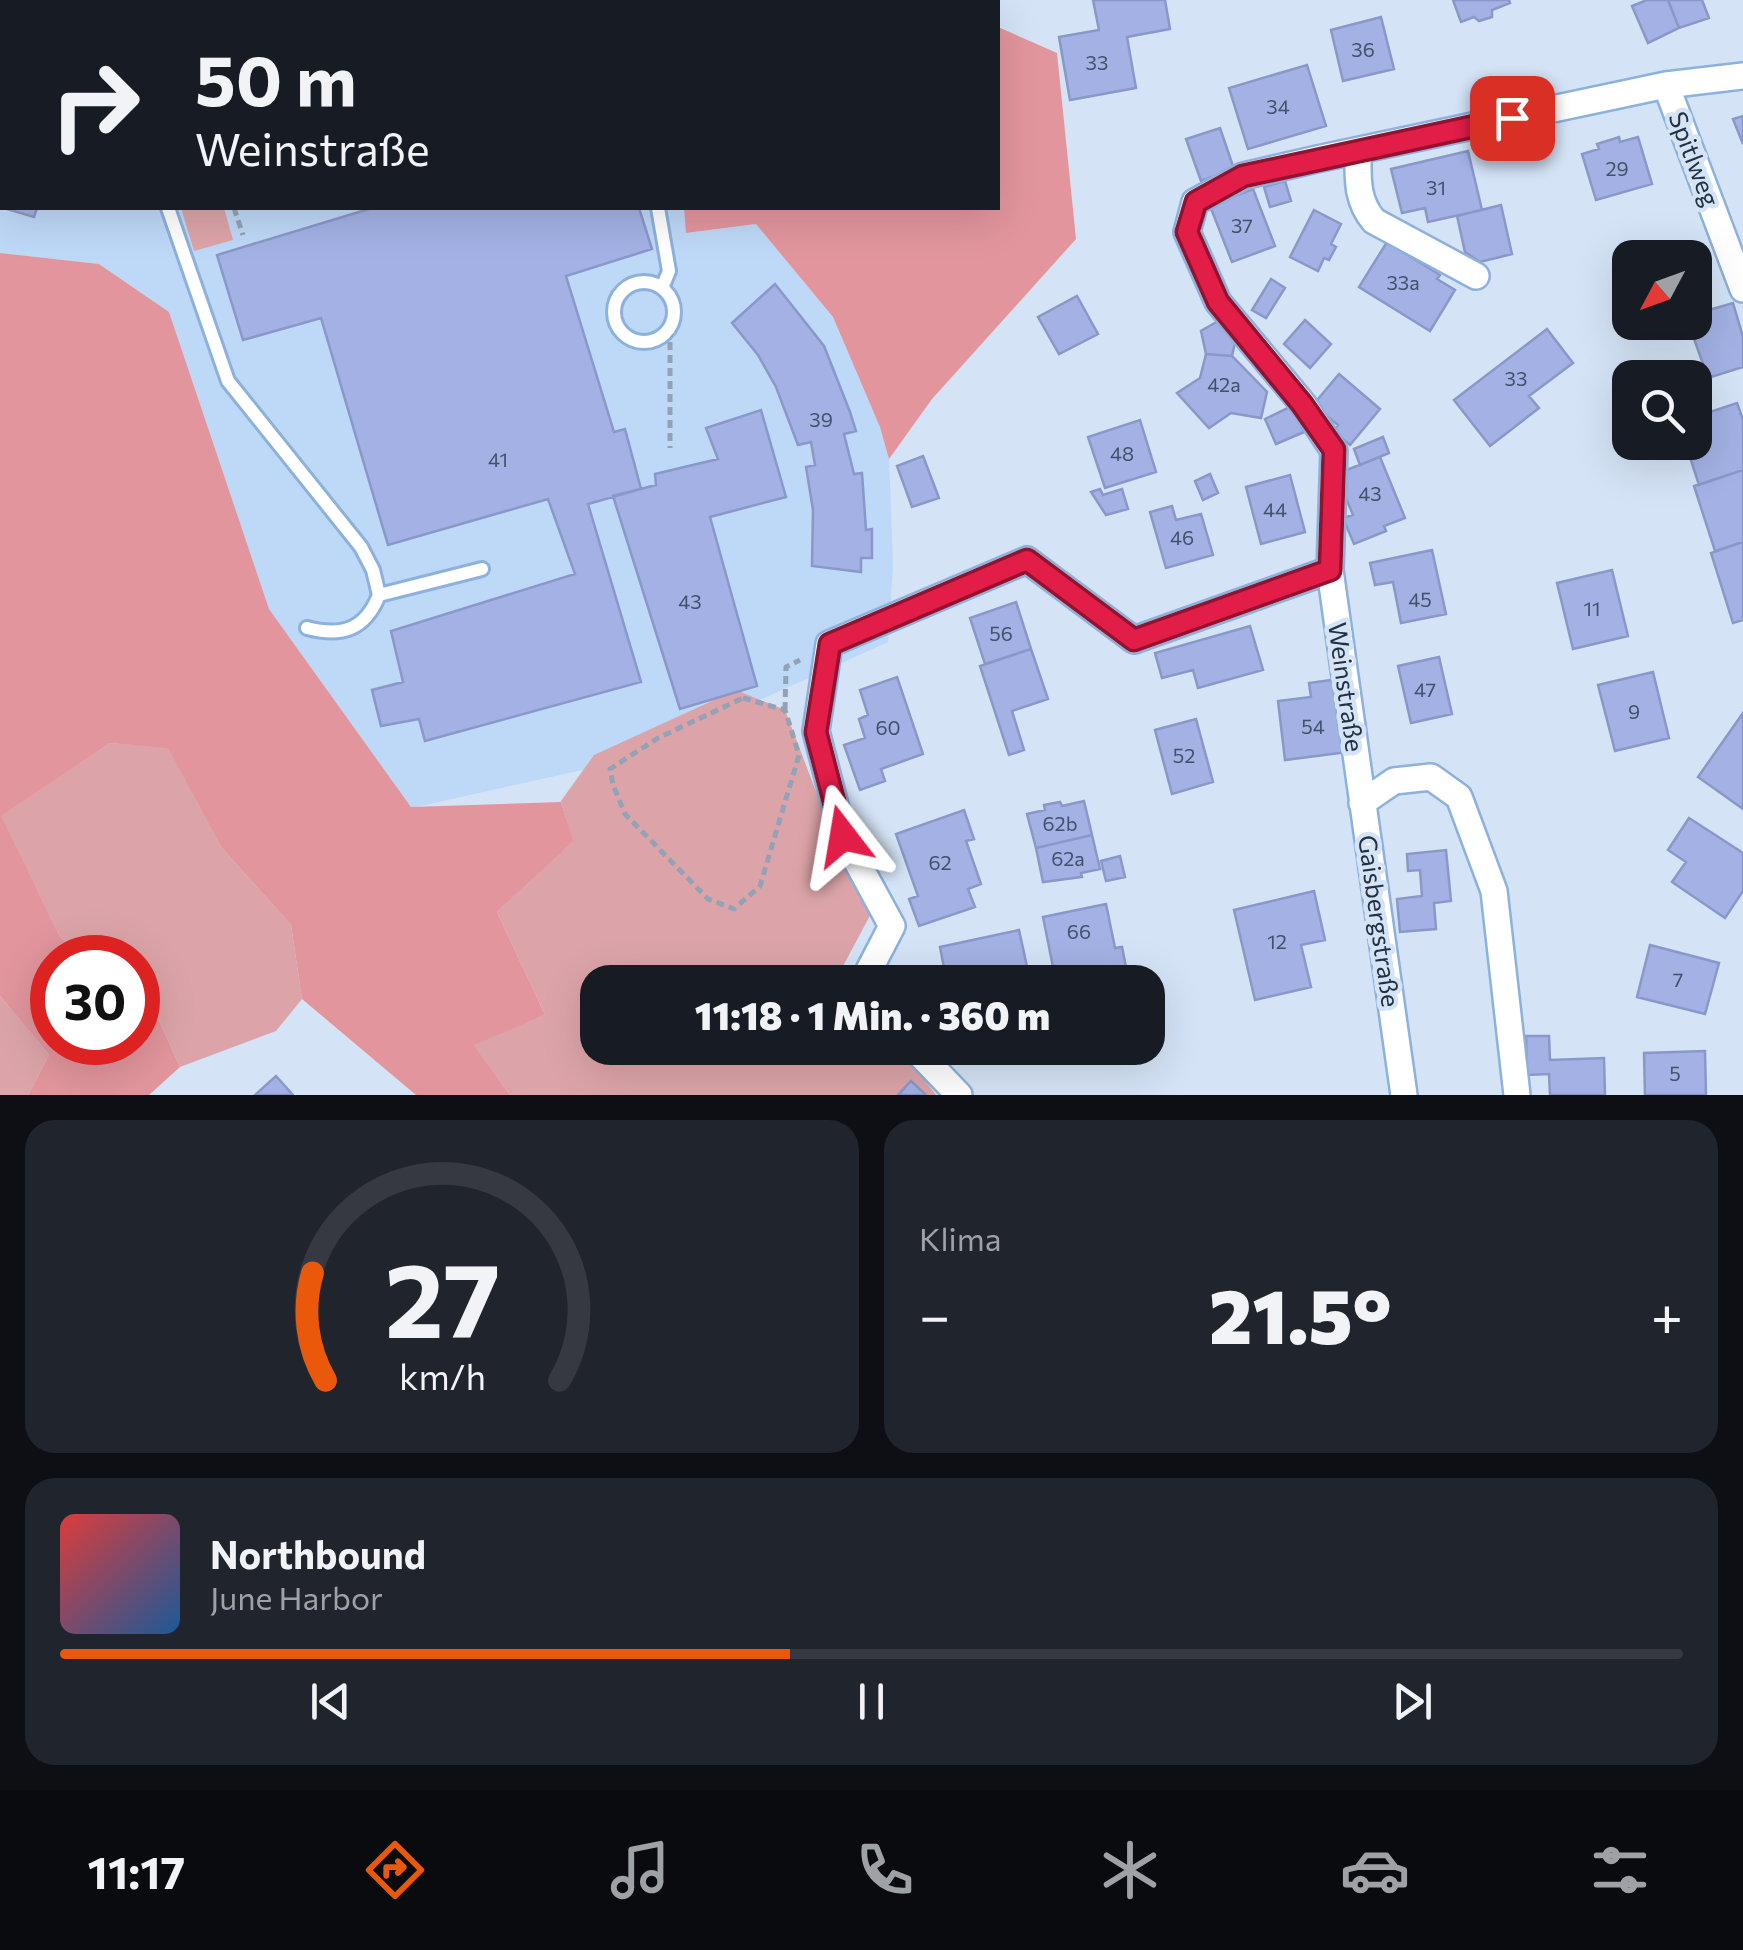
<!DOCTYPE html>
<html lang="de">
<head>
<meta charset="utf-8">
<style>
  body { margin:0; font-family:Commissioner,sans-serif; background:#20242c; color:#f1f3f6; height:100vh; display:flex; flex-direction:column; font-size:38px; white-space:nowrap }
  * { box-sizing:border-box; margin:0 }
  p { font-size:32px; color:#9ea1a6 }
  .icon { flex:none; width:55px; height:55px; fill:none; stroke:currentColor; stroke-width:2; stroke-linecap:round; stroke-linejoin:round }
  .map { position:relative; height:1095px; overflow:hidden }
  .drawer { display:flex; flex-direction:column; gap:25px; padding:25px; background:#0d0f14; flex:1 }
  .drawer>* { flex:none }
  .guide { position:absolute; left:0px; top:0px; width:1000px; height:210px; box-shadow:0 10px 40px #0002; background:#171b24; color:#f1f3f6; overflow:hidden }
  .needle { width:65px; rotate:229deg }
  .fabs { position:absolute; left:1612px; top:240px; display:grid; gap:20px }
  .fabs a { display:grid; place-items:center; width:100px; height:100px; border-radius:20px; background:#171b24; box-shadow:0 10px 40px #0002; font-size:50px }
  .speed { position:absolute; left:30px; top:935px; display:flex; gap:20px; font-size:50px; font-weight:700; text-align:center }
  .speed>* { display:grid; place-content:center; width:130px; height:130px; border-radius:50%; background:#171b24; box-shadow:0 10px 40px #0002; line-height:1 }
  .speed .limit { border:15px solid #d22; background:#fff; color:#111 }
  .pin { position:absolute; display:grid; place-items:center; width:85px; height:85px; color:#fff; margin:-42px; border-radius:20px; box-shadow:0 5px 15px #0006 }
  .me { position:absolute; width:110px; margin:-55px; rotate:346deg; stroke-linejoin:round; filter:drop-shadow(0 0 8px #0008) }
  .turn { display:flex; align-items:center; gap:35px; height:210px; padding:0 30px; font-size:45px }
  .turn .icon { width:130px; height:130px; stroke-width:2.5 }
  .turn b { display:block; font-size:70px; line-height:85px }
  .big { font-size:75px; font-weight:800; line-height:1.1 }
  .drawer .widget { flex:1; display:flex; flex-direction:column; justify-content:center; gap:15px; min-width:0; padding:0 35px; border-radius:30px; background:#20242c }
  .drawer .dial { align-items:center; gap:0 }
  .dial svg { height:260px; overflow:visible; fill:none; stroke:#363941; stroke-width:7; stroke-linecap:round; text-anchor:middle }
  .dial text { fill:#f1f3f6; stroke:none }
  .song { display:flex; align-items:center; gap:30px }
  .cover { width:120px; height:120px; border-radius:15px; background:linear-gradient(135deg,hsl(0 70% 55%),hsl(210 70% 35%)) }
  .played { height:10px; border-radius:5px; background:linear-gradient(90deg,#ea580c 45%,#363941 45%) }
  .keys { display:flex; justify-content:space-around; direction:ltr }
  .heat { display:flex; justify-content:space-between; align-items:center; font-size:55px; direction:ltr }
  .drawer .tiles { flex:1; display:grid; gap:25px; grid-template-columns:1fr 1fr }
  .widget:last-child { grid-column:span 2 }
  .trip { position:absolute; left:580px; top:965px; width:585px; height:100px; border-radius:30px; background:#171b24; box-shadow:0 10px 40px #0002; font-weight:800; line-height:100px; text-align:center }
  .tab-bar { display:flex; height:160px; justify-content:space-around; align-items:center; background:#090b0e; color:#9ea1a6 }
  .tab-bar .icon { width:70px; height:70px }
  .tab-bar .active { color:#ea580c }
  .tab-bar b { font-size:45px; color:#f1f3f6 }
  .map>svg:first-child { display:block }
  .built { fill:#bed8f7 }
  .green { fill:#dca4a8 }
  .forest { fill:#e2959d }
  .building { fill:#a3b1e4; stroke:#8a97c9; stroke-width:2.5 }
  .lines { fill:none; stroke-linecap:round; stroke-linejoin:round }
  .service-casing { stroke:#8cb1dd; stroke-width:18 }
  .minor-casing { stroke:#8cb1dd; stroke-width:30 }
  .path { stroke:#93a2b4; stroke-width:5; stroke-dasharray:8 5; stroke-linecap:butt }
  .service { stroke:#fff; stroke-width:12 }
  .minor { stroke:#fff; stroke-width:25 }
  .route-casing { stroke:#92132f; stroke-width:25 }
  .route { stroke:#e11d48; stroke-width:18 }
  .labels { text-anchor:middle; stroke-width:9; stroke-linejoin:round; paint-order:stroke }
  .number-label { font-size:20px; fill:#42516a }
  .street-label { font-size:25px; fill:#223142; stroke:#d4e3f6 }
</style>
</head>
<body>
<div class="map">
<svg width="1743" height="1095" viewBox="0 0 1743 1095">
  <rect width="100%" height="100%" fill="#d4e3f6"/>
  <!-- built -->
  <path class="built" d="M 0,0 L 671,0 L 671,2 L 2,2 L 2,208 L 684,208 L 687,233 L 756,224 L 833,317 L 880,427 L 889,459 L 893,566 L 888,642 L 627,760 L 412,808 L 269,609 L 169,312 L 99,264 L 0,253 Z"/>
  <!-- green -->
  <path class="green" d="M 181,208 L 224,208 L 233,240 L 194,251 Z
    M 736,690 L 785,710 L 820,802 L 873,910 L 842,968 L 852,982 L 598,982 L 598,1048 L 900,1048 L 936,1095 L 510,1095 L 473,1044 L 545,1015 L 497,912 L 572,841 L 561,801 L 594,755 Z
    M 110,743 L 168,747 L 221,847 L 291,925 L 302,999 L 276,1031 L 180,1067 L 158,1018 L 138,1001 L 138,958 L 85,957 L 60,937 L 0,816 Z
    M 0,996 L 49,1055 L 28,1095 L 0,1095 Z"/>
  <!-- forest -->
  <path class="forest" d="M 671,0 L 938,0 L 944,2 L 671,2 Z
    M 998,27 L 1057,53 L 1076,239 L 932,399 L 889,459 L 880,427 L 833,317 L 756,224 L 686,233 L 684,208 L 998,208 Z
    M 0,253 L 99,264 L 169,312 L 269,609 L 411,807 L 561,802 L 573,841 L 497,912 L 545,1015 L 474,1045 L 510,1095 L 416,1095 L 302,999 L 291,925 L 221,847 L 168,748 L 110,743 L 1,816 L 60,937 L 85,957 L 52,958 L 52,1042 L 138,1042 L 138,1001 L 158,1018 L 180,1067 L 149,1095 L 28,1095 L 49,1055 L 0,996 Z"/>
  <!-- building -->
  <path class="building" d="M 0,0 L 155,0 L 156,2 L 2,2 L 2,19 Z
    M 217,0 L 585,0 L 586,2 L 217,2 Z
    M 1093,0 L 1165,0 L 1170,29 L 1127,37 L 1136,88 L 1070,100 L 1059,37 L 1099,30 Z
    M 1453,0 L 1509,0 L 1510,3 L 1492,10 L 1492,17 L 1479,21 L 1474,17 L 1461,22 Z
    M 1647,0 L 1668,0 L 1679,28 L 1648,43 L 1632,6 Z
    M 1668,0 L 1702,0 L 1709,18 L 1679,28 Z
    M 1381,17 L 1394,69 L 1343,81 L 1331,30 Z
    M 1307,65 L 1326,126 L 1248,149 L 1229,88 Z
    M 1743,116 L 1743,144 L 1733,119 Z
    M 0,118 L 2,208 L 37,208 L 34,217 L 0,207 Z
    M 1220,128 L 1234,169 L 1201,181 L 1186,139 Z
    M 1619,137 L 1620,142 L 1638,137 L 1652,184 L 1596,200 L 1582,154 L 1599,149 L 1597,144 Z
    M 1468,151 L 1482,210 L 1428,222 L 1425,208 L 1402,213 L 1391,169 Z
    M 1285,181 L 1291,201 L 1270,207 L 1264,187 Z
    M 1253,189 L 1275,246 L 1232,262 L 1210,206 Z
    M 1501,205 L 1512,254 L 1480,262 L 1465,252 L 1457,216 Z
    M 372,208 L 639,208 L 652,249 L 566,276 L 614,432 L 625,429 L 641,489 L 588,504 L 641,682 L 425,741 L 419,719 L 381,726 L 372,690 L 403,682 L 391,631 L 575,574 L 548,499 L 388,545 L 321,318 L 243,340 L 217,255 Z
    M 1314,210 L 1341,224 L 1331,244 L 1336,247 L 1329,260 L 1324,258 L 1318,271 L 1290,257 Z
    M 1387,242 L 1440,275 L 1437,279 L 1455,290 L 1430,331 L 1359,287 Z
    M 1271,279 L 1285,288 L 1266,318 L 1252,310 Z
    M 775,284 L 824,346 L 850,412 L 856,431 L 844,434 L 854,474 L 862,473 L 866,530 L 872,529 L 872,558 L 861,558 L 861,572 L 812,566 L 813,510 L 806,467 L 815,465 L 811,442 L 798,445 L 776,387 L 758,355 L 732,323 Z
    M 1077,296 L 1098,334 L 1059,354 L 1038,317 Z
    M 1733,303 L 1743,337 L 1743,367 L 1708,378 L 1688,322 L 1695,322 L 1695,314 Z
    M 1220,320 L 1236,338 L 1232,356 L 1206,354 L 1201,331 Z
    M 1305,320 L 1331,344 L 1310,368 L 1284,344 Z
    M 1547,329 L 1573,363 L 1529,396 L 1539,408 L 1490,446 L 1454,400 Z
    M 1206,354 L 1232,356 L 1267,392 L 1261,418 L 1231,413 L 1209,428 L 1177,393 L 1200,378 Z
    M 1339,374 L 1380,409 L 1350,445 L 1333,431 L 1338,425 L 1313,405 Z
    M 1737,403 L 1743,420 L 1743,470 L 1699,485 L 1685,442 L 1695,442 L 1695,417 Z
    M 1292,406 L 1304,432 L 1276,444 L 1265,419 Z
    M 761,410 L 786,497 L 710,517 L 757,686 L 680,709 L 613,496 L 656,485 L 655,474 L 718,459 L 706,428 Z
    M 1140,420 L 1156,472 L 1105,488 L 1088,437 Z
    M 1383,437 L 1389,453 L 1360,465 L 1354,449 Z
    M 923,456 L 939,498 L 912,507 L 897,466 Z
    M 1380,457 L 1405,518 L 1384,526 L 1386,531 L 1354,544 L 1343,518 L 1353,515 L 1336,474 Z
    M 1743,470 L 1743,542 L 1715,551 L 1694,486 Z
    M 1210,474 L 1218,493 L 1203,500 L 1195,481 Z
    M 1290,475 L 1305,532 L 1261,544 L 1246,487 Z
    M 1100,489 L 1103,495 L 1122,489 L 1128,509 L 1106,515 L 1091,492 Z
    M 1172,506 L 1176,520 L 1201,514 L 1213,555 L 1166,568 L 1150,512 Z
    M 1743,542 L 1743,620 L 1733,623 L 1711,553 Z
    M 1432,550 L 1446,614 L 1401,623 L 1393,582 L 1375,585 L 1370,563 Z
    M 1612,570 L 1628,636 L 1573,649 L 1557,583 Z
    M 1016,602 L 1031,649 L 985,664 L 970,618 Z
    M 1250,626 L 1263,670 L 1198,688 L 1193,670 L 1162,678 L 1155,653 Z
    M 1031,649 L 1048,699 L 1012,711 L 1024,750 L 1009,755 L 980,666 Z
    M 1439,657 L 1452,714 L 1411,723 L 1398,666 Z
    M 1653,672 L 1669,738 L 1615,751 L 1598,685 Z
    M 897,677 L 923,754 L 881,769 L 885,781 L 860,790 L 844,745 L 865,738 L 859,719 L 868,715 L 860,690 Z
    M 1339,679 L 1348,752 L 1285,760 L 1278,701 L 1311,697 L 1309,683 Z
    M 1743,713 L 1743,809 L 1698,777 Z
    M 1196,719 L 1213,782 L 1172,794 L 1155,730 Z
    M 1084,801 L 1092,835 L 1036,848 L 1027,814 L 1045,810 L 1044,805 L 1060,802 L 1062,806 Z
    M 964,810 L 974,839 L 966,841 L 981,884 L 968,889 L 975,907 L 919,926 L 909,899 L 918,896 L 896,834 Z
    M 1689,818 L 1743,853 L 1743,891 L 1725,918 L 1672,882 L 1686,862 L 1668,850 Z
    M 1092,835 L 1100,869 L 1081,873 L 1082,877 L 1043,882 L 1036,848 Z
    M 1446,850 L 1451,901 L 1434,903 L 1436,929 L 1400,932 L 1397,899 L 1422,896 L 1420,870 L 1408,871 L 1407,854 Z
    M 1120,856 L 1125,877 L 1106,881 L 1101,861 Z
    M 1314,891 L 1325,940 L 1301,945 L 1311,987 L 1255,1000 L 1234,910 Z
    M 1106,904 L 1115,948 L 1122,947 L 1129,982 L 1077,982 L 1075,972 L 1055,977 L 1043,917 Z
    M 1019,930 L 1028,971 L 1021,973 L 1023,982 L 922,982 L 921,979 L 945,973 L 940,947 Z
    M 1650,945 L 1719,963 L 1705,1014 L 1637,997 Z
    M 1526,1036 L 1549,1036 L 1550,1060 L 1604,1058 L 1605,1095 L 1550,1095 L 1549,1074 L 1527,1075 Z
    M 1705,1051 L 1706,1095 L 1645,1095 L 1644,1053 Z
    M 276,1076 L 293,1095 L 255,1095 Z
    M 911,1081 L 926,1095 L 898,1095 Z"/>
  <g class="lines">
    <defs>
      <path id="service" d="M 23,0 L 23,2
        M 104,0 L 104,2
        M 176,0 L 176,2
        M 641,0 L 641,2
        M 0,49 L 2,50
        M 168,208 L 228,381 L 361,547 L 373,570 L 379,595 C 365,630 342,637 307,628
        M 658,208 L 669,271 L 662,288
        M614 312a30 30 0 1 1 60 0a30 30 0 1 1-60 0Z
        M 379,595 L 482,569"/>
      <path id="minor" d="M 1666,85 L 1743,289
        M 1358,151 C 1358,178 1356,200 1374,221 L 1476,276
        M 1330,570 L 1404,1095
        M 1362,803 L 1394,781 L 1431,777 L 1459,797 L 1494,891 L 1517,1095
        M 868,982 L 865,978 L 892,926 L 843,836 L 816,731 L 829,644 L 1027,560 L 1134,640 L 1330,570 L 1334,451 L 1303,404 L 1218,302 L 1187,232 L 1195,202 L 1243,176 L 1317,159 L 1666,85 L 1743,76
        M 914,1048 L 959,1095"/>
    </defs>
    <!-- service casing -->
    <use href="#service" class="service-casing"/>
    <!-- minor casing -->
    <use href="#minor" class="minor-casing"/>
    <!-- path -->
    <path class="path" d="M 234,208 L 243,235
      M 670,329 L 670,448
      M 743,698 L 785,710 L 799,755 L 760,886 L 734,909 L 708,899 L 625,814 L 613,785 L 610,769 L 658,738 Z
      M 785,710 L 786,667 L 800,660"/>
    <!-- service -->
    <use href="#service" class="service"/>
    <!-- minor -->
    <use href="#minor" class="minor"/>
  </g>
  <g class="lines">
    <defs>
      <path id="route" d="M 843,836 L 816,732 L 830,644 L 1027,560 L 1134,640 L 1330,570 L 1334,450 L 1302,404 L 1218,302 L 1187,232 L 1196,202 L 1243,176 L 1512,118"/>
    </defs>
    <!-- route casing -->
    <use href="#route" class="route-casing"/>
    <!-- route -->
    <use href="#route" class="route"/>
  </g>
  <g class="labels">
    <!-- number labels -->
    <g class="number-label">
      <text x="1363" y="57">36</text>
      <text x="1097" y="70">33</text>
      <text x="1278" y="114">34</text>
      <text x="1617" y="176">29</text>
      <text x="1436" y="195">31</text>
      <text x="1242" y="233">37</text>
      <text x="1403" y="290">33a</text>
      <text x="1516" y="386">33</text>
      <text x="1224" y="392">42a</text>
      <text x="821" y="427">39</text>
      <text x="1122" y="461">48</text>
      <text x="498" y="467">41</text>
      <text x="1370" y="501">43</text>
      <text x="1275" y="517">44</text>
      <text x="1182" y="545">46</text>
      <text x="1420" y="607">45</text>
      <text x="690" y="609">43</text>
      <text x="1592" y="616">11</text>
      <text x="1001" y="641">56</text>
      <text x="1425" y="697">47</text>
      <text x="1634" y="719">9</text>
      <text x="1313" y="734">54</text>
      <text x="888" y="735">60</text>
      <text x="1184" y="763">52</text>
      <text x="1060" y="831">62b</text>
      <text x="1068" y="866">62a</text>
      <text x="940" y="870">62</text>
      <text x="1079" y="939">66</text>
      <text x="1277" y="949">12</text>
      <text x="1678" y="987">7</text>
      <text x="1675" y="1081">5</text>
    </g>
    <!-- street labels -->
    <g class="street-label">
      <text transform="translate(1694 159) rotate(69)" y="9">Spitlweg</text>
      <text transform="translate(1346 687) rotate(82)" y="9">Weinstraße</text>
      <text transform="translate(1379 921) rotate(82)" y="9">Gaisbergstraße</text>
    </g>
  </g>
</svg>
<div class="fabs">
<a><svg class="needle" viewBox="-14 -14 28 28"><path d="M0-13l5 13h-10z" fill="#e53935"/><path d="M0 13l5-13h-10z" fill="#9ea1a6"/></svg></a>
<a><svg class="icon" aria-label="search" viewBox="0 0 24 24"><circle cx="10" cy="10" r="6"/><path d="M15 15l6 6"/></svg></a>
</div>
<div class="speed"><div class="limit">30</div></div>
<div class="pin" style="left:1512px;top:118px;background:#d93025"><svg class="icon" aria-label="arrive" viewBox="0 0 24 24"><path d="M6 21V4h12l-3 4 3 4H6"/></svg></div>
<svg class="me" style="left:843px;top:836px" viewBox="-20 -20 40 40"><path d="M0-17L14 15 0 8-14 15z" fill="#e11d48" stroke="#fff" stroke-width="4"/></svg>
<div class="trip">11:18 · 1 Min. · 360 m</div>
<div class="guide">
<div class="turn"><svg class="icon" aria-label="right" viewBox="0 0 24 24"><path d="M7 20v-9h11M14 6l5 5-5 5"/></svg><div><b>50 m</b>Weinstraße</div></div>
</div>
</div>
<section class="drawer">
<div class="tiles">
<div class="widget dial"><svg viewBox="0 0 100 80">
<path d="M14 69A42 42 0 1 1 86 69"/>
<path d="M14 69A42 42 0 0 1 10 36" stroke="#ea580c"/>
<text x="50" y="56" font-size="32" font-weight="700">27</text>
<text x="50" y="72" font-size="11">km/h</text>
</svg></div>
<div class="widget"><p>Klima</p>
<div class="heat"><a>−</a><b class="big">21.5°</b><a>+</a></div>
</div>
<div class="widget">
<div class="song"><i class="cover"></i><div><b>Northbound</b><p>June Harbor</p></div></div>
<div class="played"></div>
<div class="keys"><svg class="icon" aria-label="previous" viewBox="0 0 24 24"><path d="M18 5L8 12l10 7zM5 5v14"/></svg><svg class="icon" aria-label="pause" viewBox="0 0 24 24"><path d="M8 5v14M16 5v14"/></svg><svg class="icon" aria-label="next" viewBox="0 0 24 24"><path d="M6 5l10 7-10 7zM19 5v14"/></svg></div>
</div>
</div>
</section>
<nav class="tab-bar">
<b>11:17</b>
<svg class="icon active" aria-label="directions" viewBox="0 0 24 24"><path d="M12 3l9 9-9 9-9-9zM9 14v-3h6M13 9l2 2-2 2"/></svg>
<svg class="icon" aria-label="music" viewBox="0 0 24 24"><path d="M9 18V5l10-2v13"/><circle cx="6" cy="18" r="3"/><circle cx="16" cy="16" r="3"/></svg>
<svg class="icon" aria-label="phone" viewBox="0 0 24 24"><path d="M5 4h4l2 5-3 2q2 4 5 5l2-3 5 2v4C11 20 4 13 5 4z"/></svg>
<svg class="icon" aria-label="climate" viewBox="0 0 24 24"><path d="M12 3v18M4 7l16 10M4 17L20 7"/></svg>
<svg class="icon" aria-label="car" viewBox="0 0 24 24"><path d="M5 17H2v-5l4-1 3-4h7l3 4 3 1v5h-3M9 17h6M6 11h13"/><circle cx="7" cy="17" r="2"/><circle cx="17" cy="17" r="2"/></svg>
<svg class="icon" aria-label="filters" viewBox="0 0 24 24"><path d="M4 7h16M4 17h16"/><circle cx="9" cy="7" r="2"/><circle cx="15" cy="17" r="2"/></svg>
</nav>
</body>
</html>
